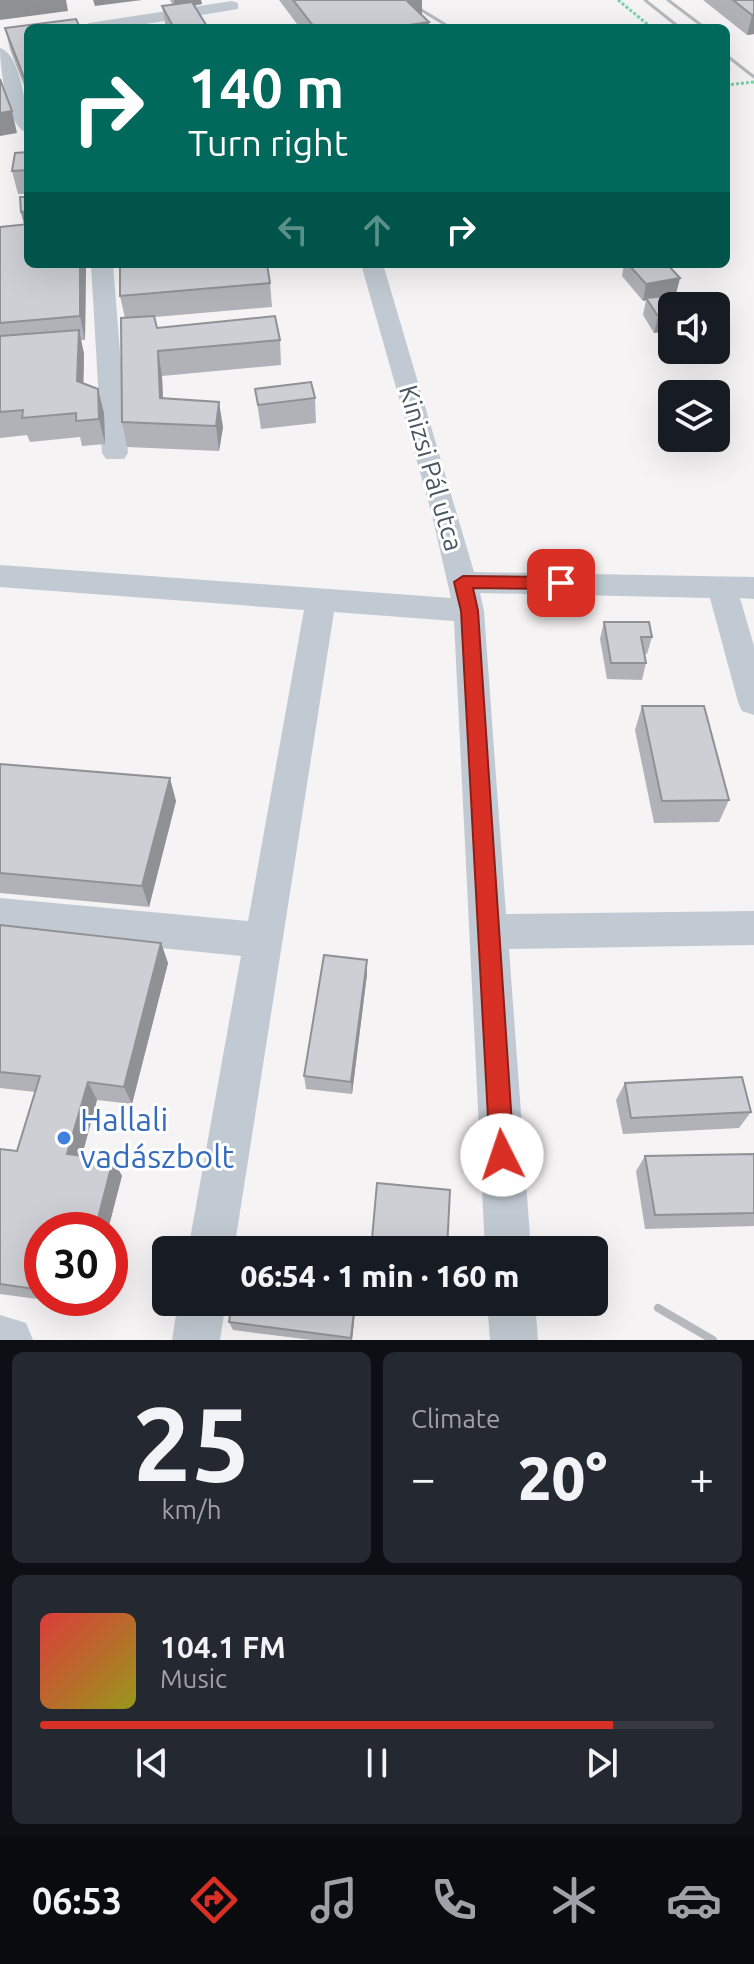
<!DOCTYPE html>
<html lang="en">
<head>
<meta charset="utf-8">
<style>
  body { margin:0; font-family:Ubuntu,sans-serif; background:#242831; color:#f1f3f6; height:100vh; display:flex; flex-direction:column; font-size:30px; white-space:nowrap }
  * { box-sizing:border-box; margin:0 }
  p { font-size:26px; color:#9ea1a6 }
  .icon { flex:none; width:44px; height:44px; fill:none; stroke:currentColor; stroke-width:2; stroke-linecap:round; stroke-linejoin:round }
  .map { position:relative; height:1340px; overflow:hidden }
  .drawer { display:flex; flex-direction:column; gap:12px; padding:12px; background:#0d0f14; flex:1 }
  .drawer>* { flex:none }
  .hud { position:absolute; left:24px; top:24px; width:706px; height:244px; border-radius:12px; box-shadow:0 8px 32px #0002; background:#00695c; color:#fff; overflow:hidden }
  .fabs { position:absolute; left:658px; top:292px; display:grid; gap:16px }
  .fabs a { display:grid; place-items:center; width:72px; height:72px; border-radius:12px; background:#171b24; box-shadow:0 8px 32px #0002; font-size:40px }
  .speed { position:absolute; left:24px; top:1212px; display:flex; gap:16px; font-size:40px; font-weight:700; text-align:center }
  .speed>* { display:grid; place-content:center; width:104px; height:104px; border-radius:50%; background:#171b24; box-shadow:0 8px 32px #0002; line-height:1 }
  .speed .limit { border:12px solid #d22; background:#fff; color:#111 }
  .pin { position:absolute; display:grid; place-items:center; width:68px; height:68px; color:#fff; margin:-34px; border-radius:16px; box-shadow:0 4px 12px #0006 }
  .me { position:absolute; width:88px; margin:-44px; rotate:356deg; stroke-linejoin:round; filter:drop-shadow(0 0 6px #0008) }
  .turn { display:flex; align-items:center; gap:28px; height:168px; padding:0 32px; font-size:36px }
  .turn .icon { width:104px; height:104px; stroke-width:2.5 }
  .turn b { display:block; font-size:56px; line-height:68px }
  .lanes { display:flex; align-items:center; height:76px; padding:0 32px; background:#0003; justify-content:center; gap:40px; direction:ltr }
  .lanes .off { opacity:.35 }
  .big { font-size:60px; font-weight:800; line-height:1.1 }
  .drawer .tile { flex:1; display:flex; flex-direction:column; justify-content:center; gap:12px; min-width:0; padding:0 28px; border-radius:12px; background:#242831 }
  .drawer .dial { align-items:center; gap:0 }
  .dial b { font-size:104px; line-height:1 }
  .song { display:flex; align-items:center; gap:24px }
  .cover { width:96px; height:96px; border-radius:12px; background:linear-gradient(135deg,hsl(0 70% 55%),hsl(60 70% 35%)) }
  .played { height:8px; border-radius:4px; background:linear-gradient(90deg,#d93025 85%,#363941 85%) }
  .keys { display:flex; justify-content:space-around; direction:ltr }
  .heat { display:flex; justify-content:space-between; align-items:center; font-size:44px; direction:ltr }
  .drawer .tiles { flex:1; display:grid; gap:12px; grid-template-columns:1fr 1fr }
  .tile:last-child { grid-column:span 2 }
  .trip { position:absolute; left:152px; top:1236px; width:456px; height:80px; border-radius:12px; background:#171b24; box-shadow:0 8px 32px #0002; font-weight:800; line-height:80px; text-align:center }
  .menu { display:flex; height:128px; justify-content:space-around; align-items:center; background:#090b0e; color:#9ea1a6 }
  .menu .icon { width:56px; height:56px }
  .menu .current { color:#d93025 }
  .menu b { font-size:36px; color:#f1f3f6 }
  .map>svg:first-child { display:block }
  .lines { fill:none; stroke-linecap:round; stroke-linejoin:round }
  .path { stroke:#7ad0a6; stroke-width:3; stroke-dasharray:3 2; stroke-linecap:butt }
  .minor { fill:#c1cad2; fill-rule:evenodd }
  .rail-far1 { stroke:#b5b8bd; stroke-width:3 }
  .rail { stroke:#b5b8bd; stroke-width:8 }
  .wall { fill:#b0b2b7 }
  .shaded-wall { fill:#909195 }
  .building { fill:#cdcfd5; stroke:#909195; stroke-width:2 }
  .route { fill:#d93025; stroke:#8d1f18; stroke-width:2 }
  .shop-dot { fill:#3f7fe0; stroke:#fff; stroke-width:3 }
  .labels { text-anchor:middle; stroke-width:6; stroke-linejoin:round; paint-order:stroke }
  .street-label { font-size:26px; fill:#4a5661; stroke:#fff }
  .near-shop-label { font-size:32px; fill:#366cbe; stroke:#fff; text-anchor:start }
</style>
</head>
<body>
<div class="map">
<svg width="754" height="1340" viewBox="0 0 754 1340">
  <rect width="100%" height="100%" fill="#f5f3f3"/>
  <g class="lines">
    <!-- path -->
    <path class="path" d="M 618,0 L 652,28
      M 726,85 L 754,82"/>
    <!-- minor -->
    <path class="minor" d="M 232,1 L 238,3 L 238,9 L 121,28 L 81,28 L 89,23 Z
      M 0,48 C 21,54 28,113 28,133 C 7,128 0,67 0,48 Z
      M 91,264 L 113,264 L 128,453 L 124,459 L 106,459 L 102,453 Z
      M 361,264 L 383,264 L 474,572 L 754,577 L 754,599 L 740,598 L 754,646 L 754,715 L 742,711 L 738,702 L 710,598 L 480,593 L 484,611 L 506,914 L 754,911 L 754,945 L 509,949 L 531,1250 L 485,1250 L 454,621 L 334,612 L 234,1250 L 188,1250 L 241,956 L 0,932 L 0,898 L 248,921 L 304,610 L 0,587 L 0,565 L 451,598 L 431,511 Z
      M 178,1302 L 226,1302 L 220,1340 L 172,1340 Z
      M 487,1302 L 535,1302 L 538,1340 L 490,1340 Z
      M 0,1315 L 26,1323 L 33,1340 L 0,1340 Z"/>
    <!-- rail-far1 -->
    <path class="rail-far1" d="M 405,0 L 451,28
      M 645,0 L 680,28
      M 668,0 L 705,28
      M 726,55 L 754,77"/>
    <!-- rail -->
    <path class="rail" d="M 658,1308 L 713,1340"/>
  </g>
  <!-- wall -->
  <path class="wall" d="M 170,0 L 201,0 L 202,4 L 194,6 L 208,28 L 166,28 L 162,6 L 173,5 Z
    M 279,0 L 422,0 L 422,16 L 429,28 L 300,28 Z
    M 703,0 L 754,0 L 754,34 L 747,35 Z
    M 5,28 L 28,28 L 28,96 L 10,49 Z
    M 28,152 L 28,194 L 18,194 L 12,171 Z
    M 21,212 L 86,264 L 85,340 L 81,340 L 84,354 L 83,383 L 104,413 L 105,444 L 82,446 L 80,437 L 30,442 L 27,435 L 0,438 L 0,227 L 24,225 Z
    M 624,264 L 667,264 L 680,278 L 672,306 L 672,330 L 654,333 L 643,315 L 646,300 L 643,301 L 622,276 Z
    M 270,283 L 272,307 L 155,317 L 157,328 L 280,340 L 281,365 L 162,376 L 163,399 L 223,427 L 219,451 L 127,447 L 122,422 L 125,318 L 120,296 Z
    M 255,389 L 315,398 L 316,423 L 261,429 Z
    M 604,622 L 652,637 L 647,654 L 645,654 L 646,663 L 642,680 L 607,679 L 600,639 Z
    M 642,706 L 729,800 L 719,822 L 654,823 L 635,730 Z
    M 0,764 L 176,801 L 149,907 L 0,893 Z
    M 0,925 L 161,943 L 168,963 L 132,1104 L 97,1100 L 82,1156 L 113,1160 L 122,1176 L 42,1230 L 42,1298 L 92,1298 L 90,1306 L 0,1294 L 0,1149 L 17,1151 L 35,1092 L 0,1088 Z
    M 367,960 L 367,974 L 352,1094 L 306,1089 L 304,1076 Z
    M 625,1083 L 751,1112 L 739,1128 L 623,1134 L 616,1100 Z
    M 754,1154 L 754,1226 L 645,1229 L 636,1171 L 645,1156 Z
    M 232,1302 L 356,1302 L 352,1340 L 312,1340 L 233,1330 L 229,1322 Z"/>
  <!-- shaded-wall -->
  <path class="shaded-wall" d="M 0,0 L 66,0 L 68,11 L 0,20 Z
    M 93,0 L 142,0 L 95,6 Z
    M 174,0 L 201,0 L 202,4 L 175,8 Z
    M 406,0 L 422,0 L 422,18 Z
    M 754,14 L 754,34 L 747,35 L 752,15 Z
    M 429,22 L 429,28 L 390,28 Z
    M 12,111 L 17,133 L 0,136 L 0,113 Z
    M 28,211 L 28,235 L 27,235 L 21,212 Z
    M 80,264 L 86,264 L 85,340 L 80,316 Z
    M 680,278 L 676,294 L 646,298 L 646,300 L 643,301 L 646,284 Z
    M 672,314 L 672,330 L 654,333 L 658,316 Z
    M 79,330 L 84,354 L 83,405 L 77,381 Z
    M 158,351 L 162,376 L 164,423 L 160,398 Z
    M 98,389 L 104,413 L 105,444 L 99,419 Z
    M 219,402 L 223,427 L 219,451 L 216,426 Z
    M 170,778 L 176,801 L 149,907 L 142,886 Z
    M 161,943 L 168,963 L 132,1104 L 124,1087 Z
    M 367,960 L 367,974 L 352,1094 L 351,1082 Z
    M 88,1082 L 97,1100 L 78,1170 L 67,1154 Z
    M 113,1160 L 122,1176 L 108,1230 L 95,1230 Z
    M 82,1298 L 92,1298 L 90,1306 Z
    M 355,1302 L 356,1302 L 352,1340 L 351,1340 Z"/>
  <!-- building -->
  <path class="building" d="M 293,0 L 406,0 L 429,22 L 390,28 L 315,28 Z
    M 733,0 L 754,0 L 754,14 L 752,15 Z
    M 192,2 L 208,28 L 174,28 L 162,6 Z
    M 76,19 L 80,28 L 28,28 L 28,88 L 5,28 Z
    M 0,79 L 12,111 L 0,113 Z
    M 28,152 L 28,170 L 12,171 L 15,153 Z
    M 20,197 L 28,197 L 28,211 L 21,212 Z
    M 28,224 L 28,264 L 80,264 L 80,316 L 0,323 L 0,227 Z
    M 120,264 L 267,264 L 270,283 L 120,296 Z
    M 628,264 L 667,264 L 680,278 L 646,284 Z
    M 677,295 L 684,306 L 672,306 L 672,314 L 658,316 L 646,298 Z
    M 154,316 L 157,328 L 275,316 L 280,340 L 158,351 L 160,398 L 219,402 L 216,426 L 122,422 L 121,318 Z
    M 79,330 L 77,381 L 98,389 L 99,419 L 76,421 L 76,413 L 22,418 L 23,410 L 0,412 L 0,336 Z
    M 311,382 L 315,398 L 258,405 L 255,389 Z
    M 604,622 L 649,622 L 652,637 L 641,637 L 646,663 L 611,663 Z
    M 642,706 L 704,706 L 729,800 L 662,801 Z
    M 0,764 L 170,778 L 142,886 L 0,873 Z
    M 0,925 L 161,943 L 124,1087 L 88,1082 L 67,1154 L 113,1160 L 95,1230 L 42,1230 L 42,1290 L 0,1284 L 0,1149 L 17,1151 L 40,1076 L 0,1072 Z
    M 324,955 L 367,960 L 351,1082 L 304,1076 Z
    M 742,1077 L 751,1112 L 631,1118 L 625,1083 Z
    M 754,1154 L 754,1213 L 655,1215 L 645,1156 Z
    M 377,1183 L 450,1190 L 447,1250 L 371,1250 Z
    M 232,1302 L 355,1302 L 351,1338 L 229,1322 Z"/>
  <!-- route -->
  <path class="route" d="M 463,576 L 561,577 L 570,583 L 561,589 L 473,588 L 478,611 L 514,1155 L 511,1164 L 502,1168 L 493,1164 L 490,1155 L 461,611 L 454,582 Z"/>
  <!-- markers -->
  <circle class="shop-dot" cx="64" cy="1138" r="8"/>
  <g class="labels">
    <!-- street labels -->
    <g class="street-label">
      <text transform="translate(431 468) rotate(74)" y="9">Kinizsi Pál utca</text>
    </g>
    <!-- near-shop labels -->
    <g class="near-shop-label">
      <text x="80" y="1131">Hallali<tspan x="80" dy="37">vadászbolt</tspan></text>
    </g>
  </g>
</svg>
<div class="fabs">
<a><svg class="icon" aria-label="sound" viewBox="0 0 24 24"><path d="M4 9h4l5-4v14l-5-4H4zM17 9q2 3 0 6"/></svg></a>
<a><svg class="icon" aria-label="layers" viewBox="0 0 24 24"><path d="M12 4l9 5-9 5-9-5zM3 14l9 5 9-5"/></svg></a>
</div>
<div class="speed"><div class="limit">30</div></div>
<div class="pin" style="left:561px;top:583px;background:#d93025"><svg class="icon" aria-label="arrive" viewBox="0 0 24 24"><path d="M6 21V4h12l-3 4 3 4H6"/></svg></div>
<svg class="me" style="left:502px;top:1155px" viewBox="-20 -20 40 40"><circle r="19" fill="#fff"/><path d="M0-13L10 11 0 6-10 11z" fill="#d93025"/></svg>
<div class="trip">06:54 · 1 min · 160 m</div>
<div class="hud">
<div class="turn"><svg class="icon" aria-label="right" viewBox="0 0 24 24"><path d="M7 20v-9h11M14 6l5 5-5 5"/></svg><div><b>140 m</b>Turn right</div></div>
<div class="lanes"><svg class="icon off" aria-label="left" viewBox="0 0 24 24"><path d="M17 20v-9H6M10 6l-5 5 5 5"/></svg><svg class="icon off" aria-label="ahead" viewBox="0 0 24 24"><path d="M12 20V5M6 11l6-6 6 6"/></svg><svg class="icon" aria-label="right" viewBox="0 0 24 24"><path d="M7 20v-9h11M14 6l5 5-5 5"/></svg></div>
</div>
</div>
<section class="drawer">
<div class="tiles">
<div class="tile dial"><b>25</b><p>km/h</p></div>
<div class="tile"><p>Climate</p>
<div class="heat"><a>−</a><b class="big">20°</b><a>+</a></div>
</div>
<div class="tile">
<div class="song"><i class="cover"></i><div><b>104.1 FM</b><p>Music</p></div></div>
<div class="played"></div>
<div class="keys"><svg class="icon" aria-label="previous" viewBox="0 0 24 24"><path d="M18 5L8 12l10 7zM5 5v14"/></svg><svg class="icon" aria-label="pause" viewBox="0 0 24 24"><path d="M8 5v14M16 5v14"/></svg><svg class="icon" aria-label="next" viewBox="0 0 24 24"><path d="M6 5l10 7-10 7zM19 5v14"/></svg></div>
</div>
</div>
</section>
<nav class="menu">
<b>06:53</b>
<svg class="icon current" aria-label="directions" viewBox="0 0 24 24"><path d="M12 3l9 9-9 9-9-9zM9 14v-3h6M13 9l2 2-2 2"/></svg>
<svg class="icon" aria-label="music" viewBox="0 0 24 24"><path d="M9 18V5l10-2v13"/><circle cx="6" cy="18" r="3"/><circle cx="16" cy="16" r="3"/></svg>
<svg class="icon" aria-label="phone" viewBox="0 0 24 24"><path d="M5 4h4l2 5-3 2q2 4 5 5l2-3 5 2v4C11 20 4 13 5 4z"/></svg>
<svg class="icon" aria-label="climate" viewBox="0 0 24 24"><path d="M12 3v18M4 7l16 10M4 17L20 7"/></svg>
<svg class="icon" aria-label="car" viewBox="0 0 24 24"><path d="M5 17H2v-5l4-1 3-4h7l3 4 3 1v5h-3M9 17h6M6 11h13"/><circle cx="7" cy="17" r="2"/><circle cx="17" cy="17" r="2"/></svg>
</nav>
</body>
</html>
